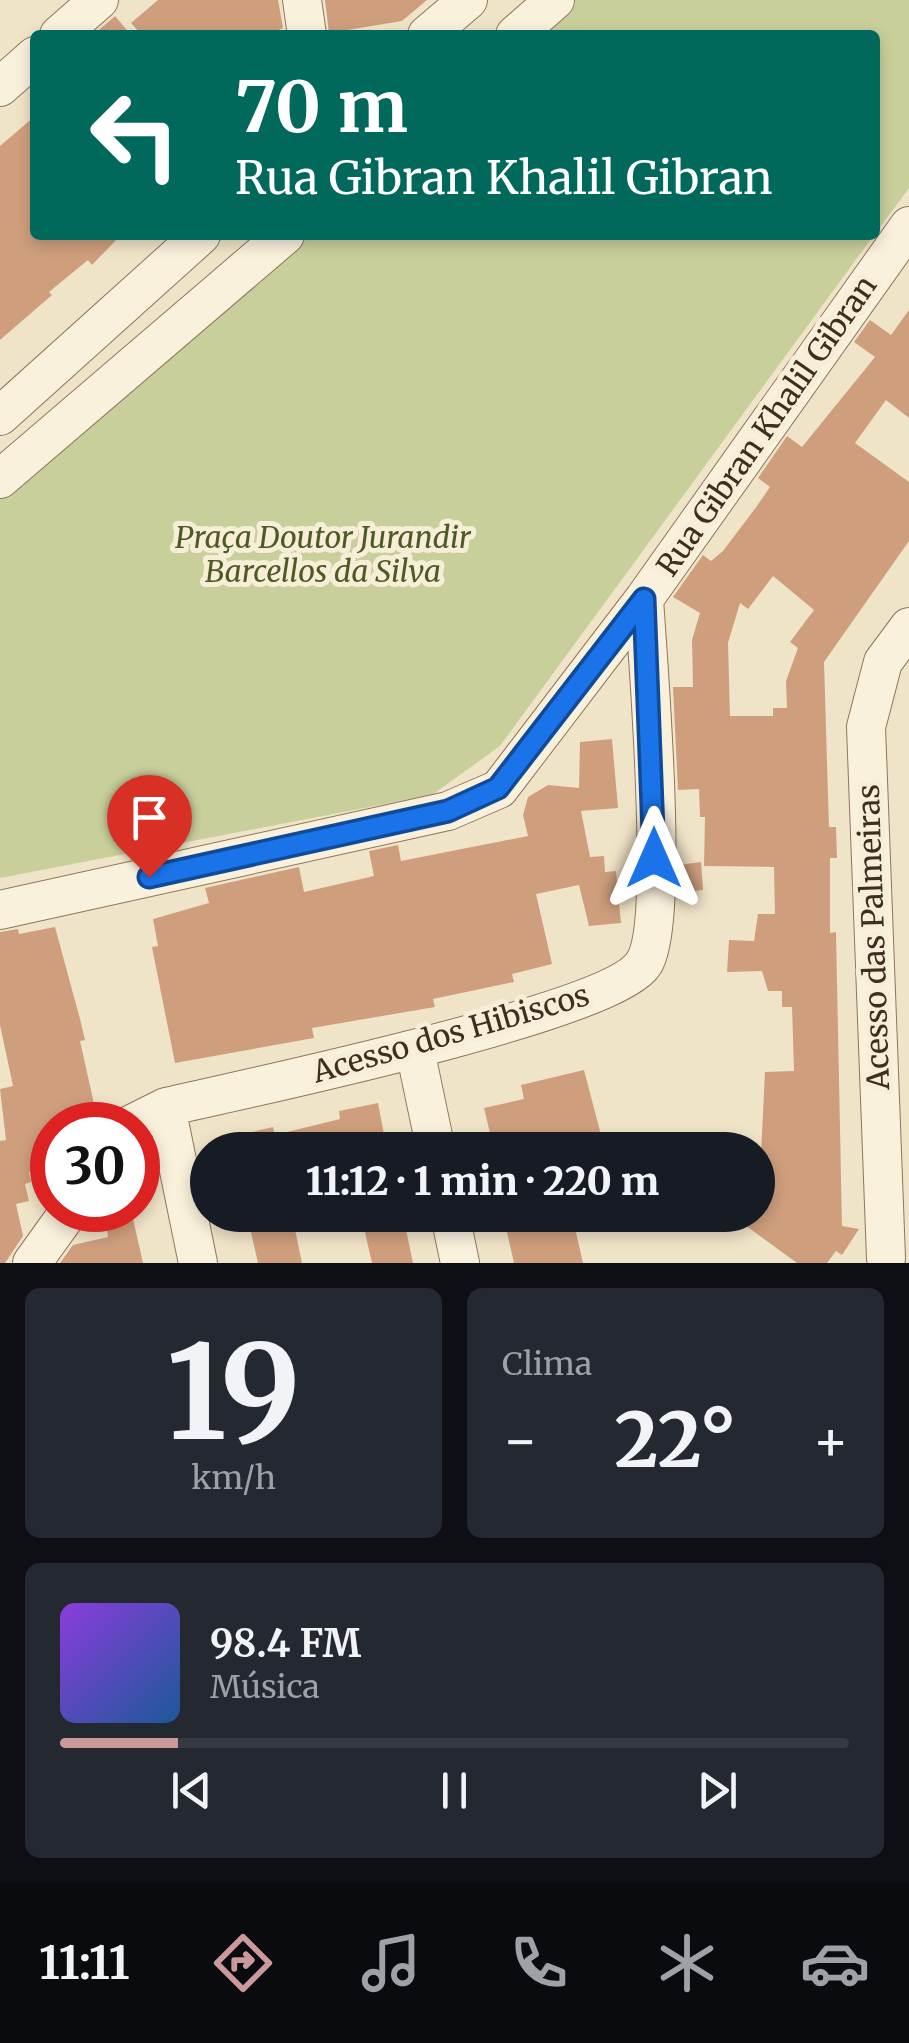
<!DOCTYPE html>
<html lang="pt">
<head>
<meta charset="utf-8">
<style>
  body { margin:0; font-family:Merriweather,serif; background:#242831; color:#f1f3f6; height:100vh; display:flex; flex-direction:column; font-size:38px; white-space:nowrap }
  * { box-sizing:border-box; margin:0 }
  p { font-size:32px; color:#9ea1a6 }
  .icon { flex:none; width:55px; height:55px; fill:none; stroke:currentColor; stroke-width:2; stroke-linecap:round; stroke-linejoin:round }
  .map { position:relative; height:1263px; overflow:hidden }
  .side { display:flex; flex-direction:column; gap:25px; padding:25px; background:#0d0f14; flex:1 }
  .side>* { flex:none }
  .banner { position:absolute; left:30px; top:30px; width:850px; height:210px; border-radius:10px; box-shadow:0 5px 15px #0003; background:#00695c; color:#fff; overflow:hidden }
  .speed { position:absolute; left:30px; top:1102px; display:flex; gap:20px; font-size:50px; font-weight:700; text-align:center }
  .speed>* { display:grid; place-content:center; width:130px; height:130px; border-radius:50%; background:#171b24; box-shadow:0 5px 15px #0003; line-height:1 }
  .speed .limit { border:15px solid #d22; background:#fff; color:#111 }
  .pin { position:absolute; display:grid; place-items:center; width:85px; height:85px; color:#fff; margin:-102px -42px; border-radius:50% 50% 50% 0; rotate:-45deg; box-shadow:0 0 10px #0007 }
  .pin .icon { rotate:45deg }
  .me { position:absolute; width:110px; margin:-55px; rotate:0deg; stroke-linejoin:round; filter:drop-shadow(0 0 8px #0008) }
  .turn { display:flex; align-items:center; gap:35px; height:210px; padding:0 40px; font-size:45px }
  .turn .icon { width:130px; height:130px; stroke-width:2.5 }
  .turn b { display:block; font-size:70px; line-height:85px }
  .big { font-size:75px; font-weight:800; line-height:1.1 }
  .side .card { flex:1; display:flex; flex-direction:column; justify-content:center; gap:15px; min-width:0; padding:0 35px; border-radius:15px; background:#242831 }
  .side .dial { align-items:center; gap:0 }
  .dial b { font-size:130px; line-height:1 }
  .song { display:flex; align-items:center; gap:30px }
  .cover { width:120px; height:120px; border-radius:15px; background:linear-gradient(135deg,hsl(270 70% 55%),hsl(210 70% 35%)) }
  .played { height:10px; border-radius:5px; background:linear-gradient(90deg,#cc999b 15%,#363941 15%) }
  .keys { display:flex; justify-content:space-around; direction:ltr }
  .heat { display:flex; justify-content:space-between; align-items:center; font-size:55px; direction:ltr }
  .side .tiles { flex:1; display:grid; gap:25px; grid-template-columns:1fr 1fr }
  .card:last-child { grid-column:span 2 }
  .trip { position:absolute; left:190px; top:1132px; width:585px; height:100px; border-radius:50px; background:#171b24; box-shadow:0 5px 15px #0003; font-weight:800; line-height:100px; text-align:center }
  .dock { display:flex; height:160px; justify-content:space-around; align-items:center; background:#090b0e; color:#9ea1a6 }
  .dock .icon { width:70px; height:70px }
  .dock .current { color:#cc999b }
  .dock b { font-size:45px; color:#f1f3f6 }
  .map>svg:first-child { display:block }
  .green { fill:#c9cf9b }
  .building { fill:#cf9f7d; fill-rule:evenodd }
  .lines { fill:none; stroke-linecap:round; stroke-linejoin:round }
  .minor-casing { stroke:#8d765c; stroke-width:40 }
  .minor { stroke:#faf1dc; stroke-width:38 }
  .route-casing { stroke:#114b97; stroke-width:25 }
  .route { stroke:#1a73e8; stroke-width:18 }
  .labels { text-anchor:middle; stroke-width:10; stroke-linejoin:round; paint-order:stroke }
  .street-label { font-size:30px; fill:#3d2e20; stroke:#f7eed8 }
  .park-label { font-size:30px; font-style:italic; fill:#4d5a26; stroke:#f7eed8 }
</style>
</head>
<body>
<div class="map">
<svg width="909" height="1263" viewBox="0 0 909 1263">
  <rect width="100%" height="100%" fill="#f0e4c8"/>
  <!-- green -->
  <path class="green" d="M 567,0 L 909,0 L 909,188 L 875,234 L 875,35 L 527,35 Z
    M 298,235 L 874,235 L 500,746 L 432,795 L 0,878 L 0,495 Z"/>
  <!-- building -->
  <path class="building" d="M 158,0 L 278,0 L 283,28 L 268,35 L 142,35 L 131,23 Z
    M 325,0 L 427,0 L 402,21 L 329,33 Z
    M 115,16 L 131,35 L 93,35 L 114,17 Z
    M 35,116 L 35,235 L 121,235 L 92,265 L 88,260 L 49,292 L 52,295 L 0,340 L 0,146 Z
    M 909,310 L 909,418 L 886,400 L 855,443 L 909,482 L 909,541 L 824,662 L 829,827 L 836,827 L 837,858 L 830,858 L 830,933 L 836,932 L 842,1226 L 859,1229 L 842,1255 L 836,1251 L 827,1263 L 797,1263 L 731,1215 L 758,1215 L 765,1072 L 794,1071 L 792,1007 L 782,1007 L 782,991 L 768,991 L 762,971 L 727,972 L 729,940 L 754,941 L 758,914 L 775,914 L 774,867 L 704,866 L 705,817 L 700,817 L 699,789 L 678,790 L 673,687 L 693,687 L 692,640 L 700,613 L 673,597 L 703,555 L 711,561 L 723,551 L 757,506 L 770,487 L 758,478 L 787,436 L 802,447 L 875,357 L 854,342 L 870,320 L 891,335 ZM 773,576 L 814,610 L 790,642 L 798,648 L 786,681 L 787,708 L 773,708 L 773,716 L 730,716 L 728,643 L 740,603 L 748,609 Z
    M 612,739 L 618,808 L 581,811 L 590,857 L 604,856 L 605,872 L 616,871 L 621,923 L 589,926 L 579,885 L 536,894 L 552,964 L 512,974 L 514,982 L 433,999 L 435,1007 L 312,1028 L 314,1038 L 175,1063 L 152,947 L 158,946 L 153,919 L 209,903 L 205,888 L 299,867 L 304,892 L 374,876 L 369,851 L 398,845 L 401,861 L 528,836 L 523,815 L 528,797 L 548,785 L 579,788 L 580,742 Z
    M 701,862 L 703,890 L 678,893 L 679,865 Z
    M 55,927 L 80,1019 L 85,1040 L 80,1041 L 97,1117 L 52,1125 L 52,1167 L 29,1172 L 31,1182 L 25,1184 L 29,1201 L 16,1204 L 23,1236 L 5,1263 L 0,1263 L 0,1141 L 6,1140 L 0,1089 L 13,1086 L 0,1025 L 0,932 L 18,929 L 19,934 Z
    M 584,1070 L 605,1150 L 494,1150 L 484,1108 L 524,1099 L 521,1085 Z
    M 378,1103 L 387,1150 L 212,1150 L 211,1142 L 273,1127 L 275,1135 L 340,1119 L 339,1111 Z
    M 104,1210 L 131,1210 L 143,1263 L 60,1263 L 73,1245 L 108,1237 Z
    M 247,1215 L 292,1215 L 302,1263 L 258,1263 Z
    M 361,1215 L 403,1215 L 413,1263 L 372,1263 Z
    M 503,1215 L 572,1215 L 583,1263 L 514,1263 Z"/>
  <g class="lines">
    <defs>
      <path id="minor" d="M 302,0 L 307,35
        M 59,35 L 99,0
        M 427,35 L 468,0
        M 515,35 L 555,0
        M 0,87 L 35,56
        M 0,416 L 201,235
        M 0,479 L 285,235
        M 0,910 L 448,811 L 499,789 L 644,599 L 909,226
        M 415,1050 L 436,1150
        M 166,1107 L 198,1263
        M 130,1125 L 166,1107 C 240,1090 614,1012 644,963 C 670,921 648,662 644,599
        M 450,1215 L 460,1263
        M 886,1258 L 866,727 L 883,662 L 909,627
        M 32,1263 L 70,1210"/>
    </defs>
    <!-- minor casing -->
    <use href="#minor" class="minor-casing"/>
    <!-- minor -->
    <use href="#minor" class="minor"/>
  </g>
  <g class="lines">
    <defs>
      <path id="route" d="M 149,877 L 448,811 L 498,788 L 644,599 L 654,858"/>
    </defs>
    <!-- route casing -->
    <use href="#route" class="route-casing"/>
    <!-- route -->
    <use href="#route" class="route"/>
  </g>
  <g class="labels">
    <!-- street labels -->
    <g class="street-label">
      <text transform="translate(767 426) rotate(-55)" y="10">Rua Gibran Khalil Gibran</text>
      <text transform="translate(874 937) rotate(-92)" y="10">Acesso das Palmeiras</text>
      <text transform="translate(451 1034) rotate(-16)" y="10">Acesso dos Hibiscos</text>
    </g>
    <!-- park labels -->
    <g class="park-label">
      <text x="323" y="548">Praça Doutor Jurandir<tspan x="323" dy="34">Barcellos da Silva</tspan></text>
    </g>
  </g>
</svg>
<div class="speed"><div class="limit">30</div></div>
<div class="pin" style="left:149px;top:877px;background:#d93025"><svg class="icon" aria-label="arrive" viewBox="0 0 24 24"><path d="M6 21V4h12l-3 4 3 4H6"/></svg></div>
<svg class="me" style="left:654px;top:858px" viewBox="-20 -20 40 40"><path d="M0-17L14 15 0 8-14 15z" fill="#1a73e8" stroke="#fff" stroke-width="4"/></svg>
<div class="trip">11:12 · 1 min · 220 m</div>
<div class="banner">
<div class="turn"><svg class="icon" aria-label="left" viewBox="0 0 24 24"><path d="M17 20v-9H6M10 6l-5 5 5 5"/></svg><div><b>70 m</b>Rua Gibran Khalil Gibran</div></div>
</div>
</div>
<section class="side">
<div class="tiles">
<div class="card dial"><b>19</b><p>km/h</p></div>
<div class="card"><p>Clima</p>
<div class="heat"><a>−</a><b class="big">22°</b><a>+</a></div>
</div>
<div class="card">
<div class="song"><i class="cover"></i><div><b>98.4 FM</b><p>Música</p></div></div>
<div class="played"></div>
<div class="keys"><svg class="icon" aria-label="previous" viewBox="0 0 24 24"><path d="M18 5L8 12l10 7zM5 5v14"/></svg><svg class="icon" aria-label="pause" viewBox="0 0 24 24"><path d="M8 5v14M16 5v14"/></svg><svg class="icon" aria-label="next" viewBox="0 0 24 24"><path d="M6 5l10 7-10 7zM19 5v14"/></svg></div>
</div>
</div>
</section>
<nav class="dock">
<b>11:11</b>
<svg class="icon current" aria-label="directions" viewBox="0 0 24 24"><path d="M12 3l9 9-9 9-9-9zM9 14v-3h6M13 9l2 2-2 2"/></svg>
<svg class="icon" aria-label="music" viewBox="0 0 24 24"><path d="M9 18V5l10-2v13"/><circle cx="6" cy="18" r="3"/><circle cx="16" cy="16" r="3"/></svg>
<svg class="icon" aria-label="phone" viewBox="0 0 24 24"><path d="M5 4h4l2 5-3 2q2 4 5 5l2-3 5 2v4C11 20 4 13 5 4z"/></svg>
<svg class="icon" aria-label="climate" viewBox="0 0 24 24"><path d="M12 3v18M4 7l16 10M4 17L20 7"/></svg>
<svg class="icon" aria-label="car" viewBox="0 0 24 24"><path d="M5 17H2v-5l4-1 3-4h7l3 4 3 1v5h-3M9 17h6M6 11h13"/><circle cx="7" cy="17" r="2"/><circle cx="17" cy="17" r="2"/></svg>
</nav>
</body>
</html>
